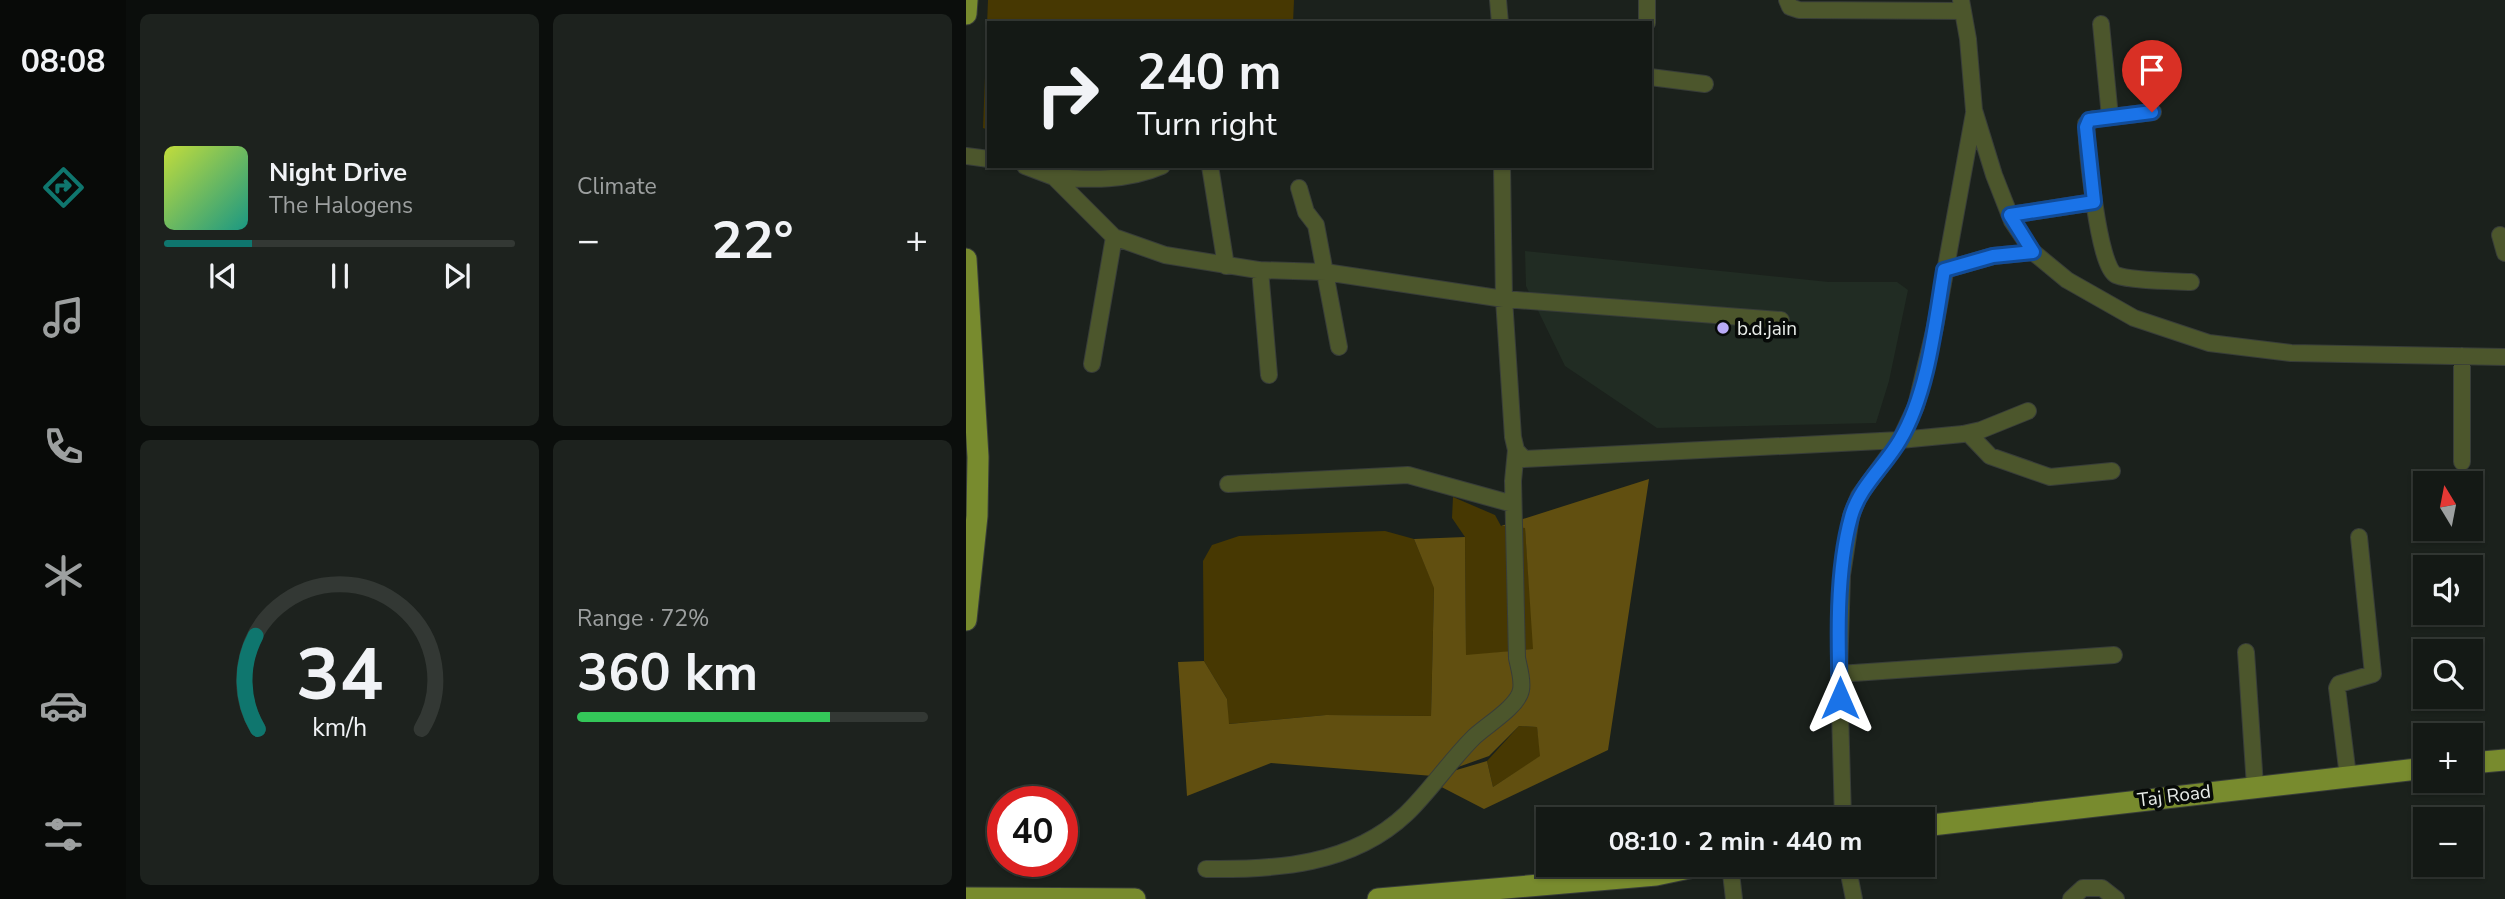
<!DOCTYPE html>
<html lang="en">
<head>
<meta charset="utf-8">
<style>
  body { margin:0; font-family:"Nunito Sans",sans-serif; background:#1d221e; color:#f1f3f6; height:100vh; display:flex; flex-direction:column; font-size:26px; white-space:nowrap }
  * { box-sizing:border-box; margin:0 }
  p { font-size:23px; color:#9da0a0 }
  .icon { flex:none; width:38px; height:38px; fill:none; stroke:currentColor; stroke-width:2; stroke-linecap:round; stroke-linejoin:round }
  .map { position:relative; flex:1; overflow:hidden }
  .drawer { display:flex; flex-direction:column; gap:14px; padding:14px; background:#0b0e0c; width:840px }
  .drawer>* { flex:none }
  .banner { position:absolute; left:21px; top:21px; width:665px; height:147px; border-radius:0px; box-shadow:0 2px 5px #0004,0 0 0 2px #333834; background:#141915; color:#f1f3f6; overflow:hidden }
  .needle { width:46px; rotate:350deg }
  .fabs { position:absolute; left:1447px; top:471px; display:grid; gap:14px }
  .fabs a { display:grid; place-items:center; width:70px; height:70px; border-radius:0px; background:#141915; box-shadow:0 2px 5px #0004,0 0 0 2px #333834; font-size:35px }
  .speed { position:absolute; left:21px; top:786px; display:flex; gap:14px; font-size:35px; font-weight:700; text-align:center }
  .speed>* { display:grid; place-content:center; width:91px; height:91px; border-radius:50%; background:#141915; box-shadow:0 2px 5px #0004,0 0 0 2px #333834; line-height:1 }
  .speed .limit { border:10px solid #d22; background:#fff; color:#111 }
  .pin { position:absolute; display:grid; place-items:center; width:60px; height:60px; color:#fff; margin:-72px -30px; border-radius:50% 50% 50% 0; rotate:-45deg; box-shadow:0 0 7px #0007 }
  .pin .icon { rotate:45deg }
  .me { position:absolute; width:77px; margin:-38px; rotate:0deg; stroke-linejoin:round; filter:drop-shadow(0 0 5px #0008) }
  .turn { display:flex; align-items:center; gap:24px; height:147px; padding:0 35px; font-size:32px }
  .turn .icon { width:91px; height:91px; stroke-width:2.5 }
  .turn b { display:block; font-size:49px; line-height:60px }
  .big { font-size:52px; font-weight:700; line-height:1.1 }
  .drawer .widget { flex:1; display:flex; flex-direction:column; justify-content:center; gap:10px; min-width:0; padding:0 24px; border-radius:10px; background:#1d221e }
  .drawer .dial { align-items:center; gap:0 }
  .dial svg { height:182px; overflow:visible; fill:none; stroke:#333834; stroke-width:7; stroke-linecap:round; text-anchor:middle }
  .dial text { fill:#f1f3f6; stroke:none }
  .song { display:flex; align-items:center; gap:21px }
  .cover { width:84px; height:84px; border-radius:10px; background:linear-gradient(135deg,hsl(70 70% 55%),hsl(170 70% 35%)) }
  .played { height:7px; border-radius:4px; background:linear-gradient(90deg,#0f766e 25%,#333834 25%) }
  .keys { display:flex; justify-content:space-around; direction:ltr }
  .heat { display:flex; justify-content:space-between; align-items:center; font-size:38px; direction:ltr }
  .charge { height:10px; border-radius:5px; background:linear-gradient(90deg,#34c759 72%,#333834 0) }
  .drawer .tiles { flex:1; display:grid; gap:14px; grid-template-columns:repeat(2,1fr) }
  .trip { position:absolute; left:570px; top:807px; width:399px; height:70px; border-radius:0px; background:#141915; box-shadow:0 2px 5px #0004,0 0 0 2px #333834; font-weight:700; line-height:70px; text-align:center }
  main { display:flex; flex:1; min-height:0 }
  .tab-bar { display:flex; flex-direction:column; width:126px; justify-content:space-around; align-items:center; background:#080a08; color:#9da0a0 }
  .tab-bar .icon { width:49px; height:49px }
  .tab-bar .selected { color:#0f766e }
  .tab-bar b { font-size:32px; color:#f1f3f6 }
  .map>svg:first-child { display:block }
  .built { fill:#212c23 }
  .green { fill:#473802 }
  .forest { fill:#614f10 }
  .lines { fill:none; stroke-linecap:round; stroke-linejoin:round }
  .minor-casing { stroke:#383d39; stroke-width:18 }
  .major-casing { stroke:#383d39; stroke-width:23 }
  .minor { stroke:#4c562c; stroke-width:16 }
  .major { stroke:#788b2e; stroke-width:21 }
  .route-casing { stroke:#114b97; stroke-width:18 }
  .route { stroke:#1a73e8; stroke-width:12 }
  .poi-dot { fill:#b9abf7; stroke:#070a08; stroke-width:2.5 }
  .labels { text-anchor:middle; stroke-width:7; stroke-linejoin:round; paint-order:stroke }
  .poi-label { font-size:19px; fill:#e8ece8; stroke:#070a08; text-anchor:start }
  .street-label { font-size:19px; fill:#e8ece8; stroke:#070a08 }
</style>
</head>
<body>
<main>
<nav class="tab-bar">
<b>08:08</b>
<svg class="icon selected" aria-label="directions" viewBox="0 0 24 24"><path d="M12 3l9 9-9 9-9-9zM9 14v-3h6M13 9l2 2-2 2"/></svg>
<svg class="icon" aria-label="music" viewBox="0 0 24 24"><path d="M9 18V5l10-2v13"/><circle cx="6" cy="18" r="3"/><circle cx="16" cy="16" r="3"/></svg>
<svg class="icon" aria-label="phone" viewBox="0 0 24 24"><path d="M5 4h4l2 5-3 2q2 4 5 5l2-3 5 2v4C11 20 4 13 5 4z"/></svg>
<svg class="icon" aria-label="climate" viewBox="0 0 24 24"><path d="M12 3v18M4 7l16 10M4 17L20 7"/></svg>
<svg class="icon" aria-label="car" viewBox="0 0 24 24"><path d="M5 17H2v-5l4-1 3-4h7l3 4 3 1v5h-3M9 17h6M6 11h13"/><circle cx="7" cy="17" r="2"/><circle cx="17" cy="17" r="2"/></svg>
<svg class="icon" aria-label="filters" viewBox="0 0 24 24"><path d="M4 7h16M4 17h16"/><circle cx="9" cy="7" r="2"/><circle cx="15" cy="17" r="2"/></svg>
</nav>
<section class="drawer">
<div class="tiles">
<div class="widget">
<div class="song"><i class="cover"></i><div><b>Night Drive</b><p>The Halogens</p></div></div>
<div class="played"></div>
<div class="keys"><svg class="icon" aria-label="previous" viewBox="0 0 24 24"><path d="M18 5L8 12l10 7zM5 5v14"/></svg><svg class="icon" aria-label="pause" viewBox="0 0 24 24"><path d="M8 5v14M16 5v14"/></svg><svg class="icon" aria-label="next" viewBox="0 0 24 24"><path d="M6 5l10 7-10 7zM19 5v14"/></svg></div>
</div>
<div class="widget"><p>Climate</p>
<div class="heat"><a>−</a><b class="big">22°</b><a>+</a></div>
</div>
<div class="widget dial"><svg viewBox="0 0 100 80">
<path d="M14 69A42 42 0 1 1 86 69"/>
<path d="M14 69A42 42 0 0 1 13 28" stroke="#0f766e"/>
<text x="50" y="56" font-size="32" font-weight="700">34</text>
<text x="50" y="72" font-size="11">km/h</text>
</svg></div>
<div class="widget"><p>Range · 72%</p><b class="big">360 km</b><div class="charge"></div></div>
</div>
</section>
<div class="map">
<svg width="1539" height="899" viewBox="0 0 1539 899">
  <rect width="100%" height="100%" fill="#1b211c"/>
  <!-- built -->
  <path class="built" d="M 559,251 L 863,282 L 931,282 L 942,290 L 923,381 L 910,423 L 691,428 L 599,366 L 560,286 Z"/>
  <!-- green -->
  <path class="green" d="M 22,0 L 328,0 L 327,23 L 23,23 L 23,130 L 17,128 Z
    M 487,497 L 529,515 L 535,526 L 559,528 L 568,649 L 500,656 L 499,537 L 486,518 Z
    M 419,531 L 448,539 L 468,587 L 465,716 L 360,715 L 262,724 L 261,699 L 238,661 L 237,561 L 246,545 L 273,536 Z
    M 553,726 L 571,727 L 575,756 L 527,787 L 521,761 Z"/>
  <!-- forest -->
  <path class="forest" d="M 683,479 L 642,750 L 518,809 L 460,779 L 521,761 L 527,787 L 574,756 L 571,727 L 553,726 L 523,756 L 467,776 L 305,763 L 221,796 L 212,662 L 238,661 L 261,699 L 263,724 L 360,715 L 465,716 L 468,588 L 448,539 L 499,537 L 500,655 L 567,649 L 559,528 L 535,526 Z"/>
  <g class="lines">
    <defs>
      <path id="minor" d="M 532,0 L 534,23
        M 821,0 L 824,7 L 833,10 L 997,11
        M 995,0 L 1002,39 L 1008,110 L 1028,175 L 1046,221 L 1067,252 L 1101,280 L 1168,318 L 1243,343 L 1325,353 L 1539,357
        M 681,23 L 681,0
        M 1135,24 L 1144,117
        M 684,77 L 739,84
        M 1187,112 L 1128,119 L 1120,124 C 1121,146 1132,268 1150,275 C 1165,281 1207,281 1225,282
        M 0,156 L 23,159
        M 59,166 L 88,177 L 148,237 L 199,255 L 292,270 L 359,272 L 538,299 L 815,320
        M 244,166 L 260,266
        M 536,166 L 538,299 L 547,437 L 550,450 L 558,459 L 934,440 L 997,434 L 1015,430 L 1062,411
        M 88,177 C 125,180 161,181 196,166
        M 333,188 L 340,212 L 350,225 L 373,347
        M 1044,215 L 1128,202
        M 1534,235 L 1539,253
        M 294,270 L 303,375
        M 978,270 L 1027,256 L 1067,252
        M 126,364 L 148,237
        M 1002,433 L 1024,456 L 1084,477 L 1146,471
        M 1496,462 L 1496,356
        M 262,484 L 442,475 L 547,504
        M 1280,652 L 1289,786
        M 873,674 L 1148,655
        M 1382,776 L 1371,688 L 1373,684 L 1407,674 L 1393,537
        M 877,819 L 873,674 L 876,575 L 885,516 L 893,496 L 934,440 L 950,406 L 969,327 L 1008,113
        M 764,864 L 768,899
        M 881,864 L 888,899
        M 240,869 C 310,870 386,865 440,814 C 464,791 483,762 507,738 C 519,726 552,707 555,690 C 557,680 553,668 551,658 L 547,481 L 550,450
        M 1105,899 L 1117,888 L 1136,888 L 1150,899"/>
      <path id="major" d="M 0,14 L 1,0
        M 0,259 L 12,457 L 11,516 L 0,620
        M 1505,763 L 1539,760
        M 957,826 L 1460,768
        M 0,898 L 169,899
        M 412,899 L 690,875 L 742,864"/>
    </defs>
    <!-- minor casing -->
    <use href="#minor" class="minor-casing"/>
    <!-- major casing -->
    <use href="#major" class="major-casing"/>
    <!-- minor -->
    <use href="#minor" class="minor"/>
    <!-- major -->
    <use href="#major" class="major"/>
  </g>
  <g class="lines">
    <defs>
      <path id="route" d="M 874,698 C 872,641 870,571 885,517 C 893,487 919,466 934,440 C 962,393 969,324 978,270 L 1027,256 L 1067,252 L 1044,215 L 1128,202 L 1120,127 L 1123,120 L 1186,112"/>
    </defs>
    <!-- route casing -->
    <use href="#route" class="route-casing"/>
    <!-- route -->
    <use href="#route" class="route"/>
  </g>
  <!-- markers -->
  <circle class="poi-dot" cx="757" cy="328" r="7"/>
  <g class="labels">
    <!-- poi labels -->
    <g class="poi-label">
      <text x="771" y="335">b.d.jain</text>
    </g>
    <!-- street labels -->
    <g class="street-label">
      <text transform="translate(1208 795) rotate(-7)" y="7">Taj Road</text>
    </g>
  </g>
</svg>
<div class="fabs">
<a><svg class="needle" viewBox="-14 -14 28 28"><path d="M0-13l5 13h-10z" fill="#e53935"/><path d="M0 13l5-13h-10z" fill="#9da0a0"/></svg></a>
<a><svg class="icon" aria-label="sound" viewBox="0 0 24 24"><path d="M4 9h4l5-4v14l-5-4H4zM17 9q2 3 0 6"/></svg></a>
<a><svg class="icon" aria-label="search" viewBox="0 0 24 24"><circle cx="10" cy="10" r="6"/><path d="M15 15l6 6"/></svg></a>
<a>+</a>
<a>−</a>
</div>
<div class="speed"><div class="limit">40</div></div>
<div class="pin" style="left:1186px;top:112px;background:#d93025"><svg class="icon" aria-label="arrive" viewBox="0 0 24 24"><path d="M6 21V4h12l-3 4 3 4H6"/></svg></div>
<svg class="me" style="left:874px;top:698px" viewBox="-20 -20 40 40"><path d="M0-17L14 15 0 8-14 15z" fill="#1a73e8" stroke="#fff" stroke-width="4"/></svg>
<div class="trip">08:10 · 2 min · 440 m</div>
<div class="banner">
<div class="turn"><svg class="icon" aria-label="right" viewBox="0 0 24 24"><path d="M7 20v-9h11M14 6l5 5-5 5"/></svg><div><b>240 m</b>Turn right</div></div>
</div>
</div>
</main>
</body>
</html>
